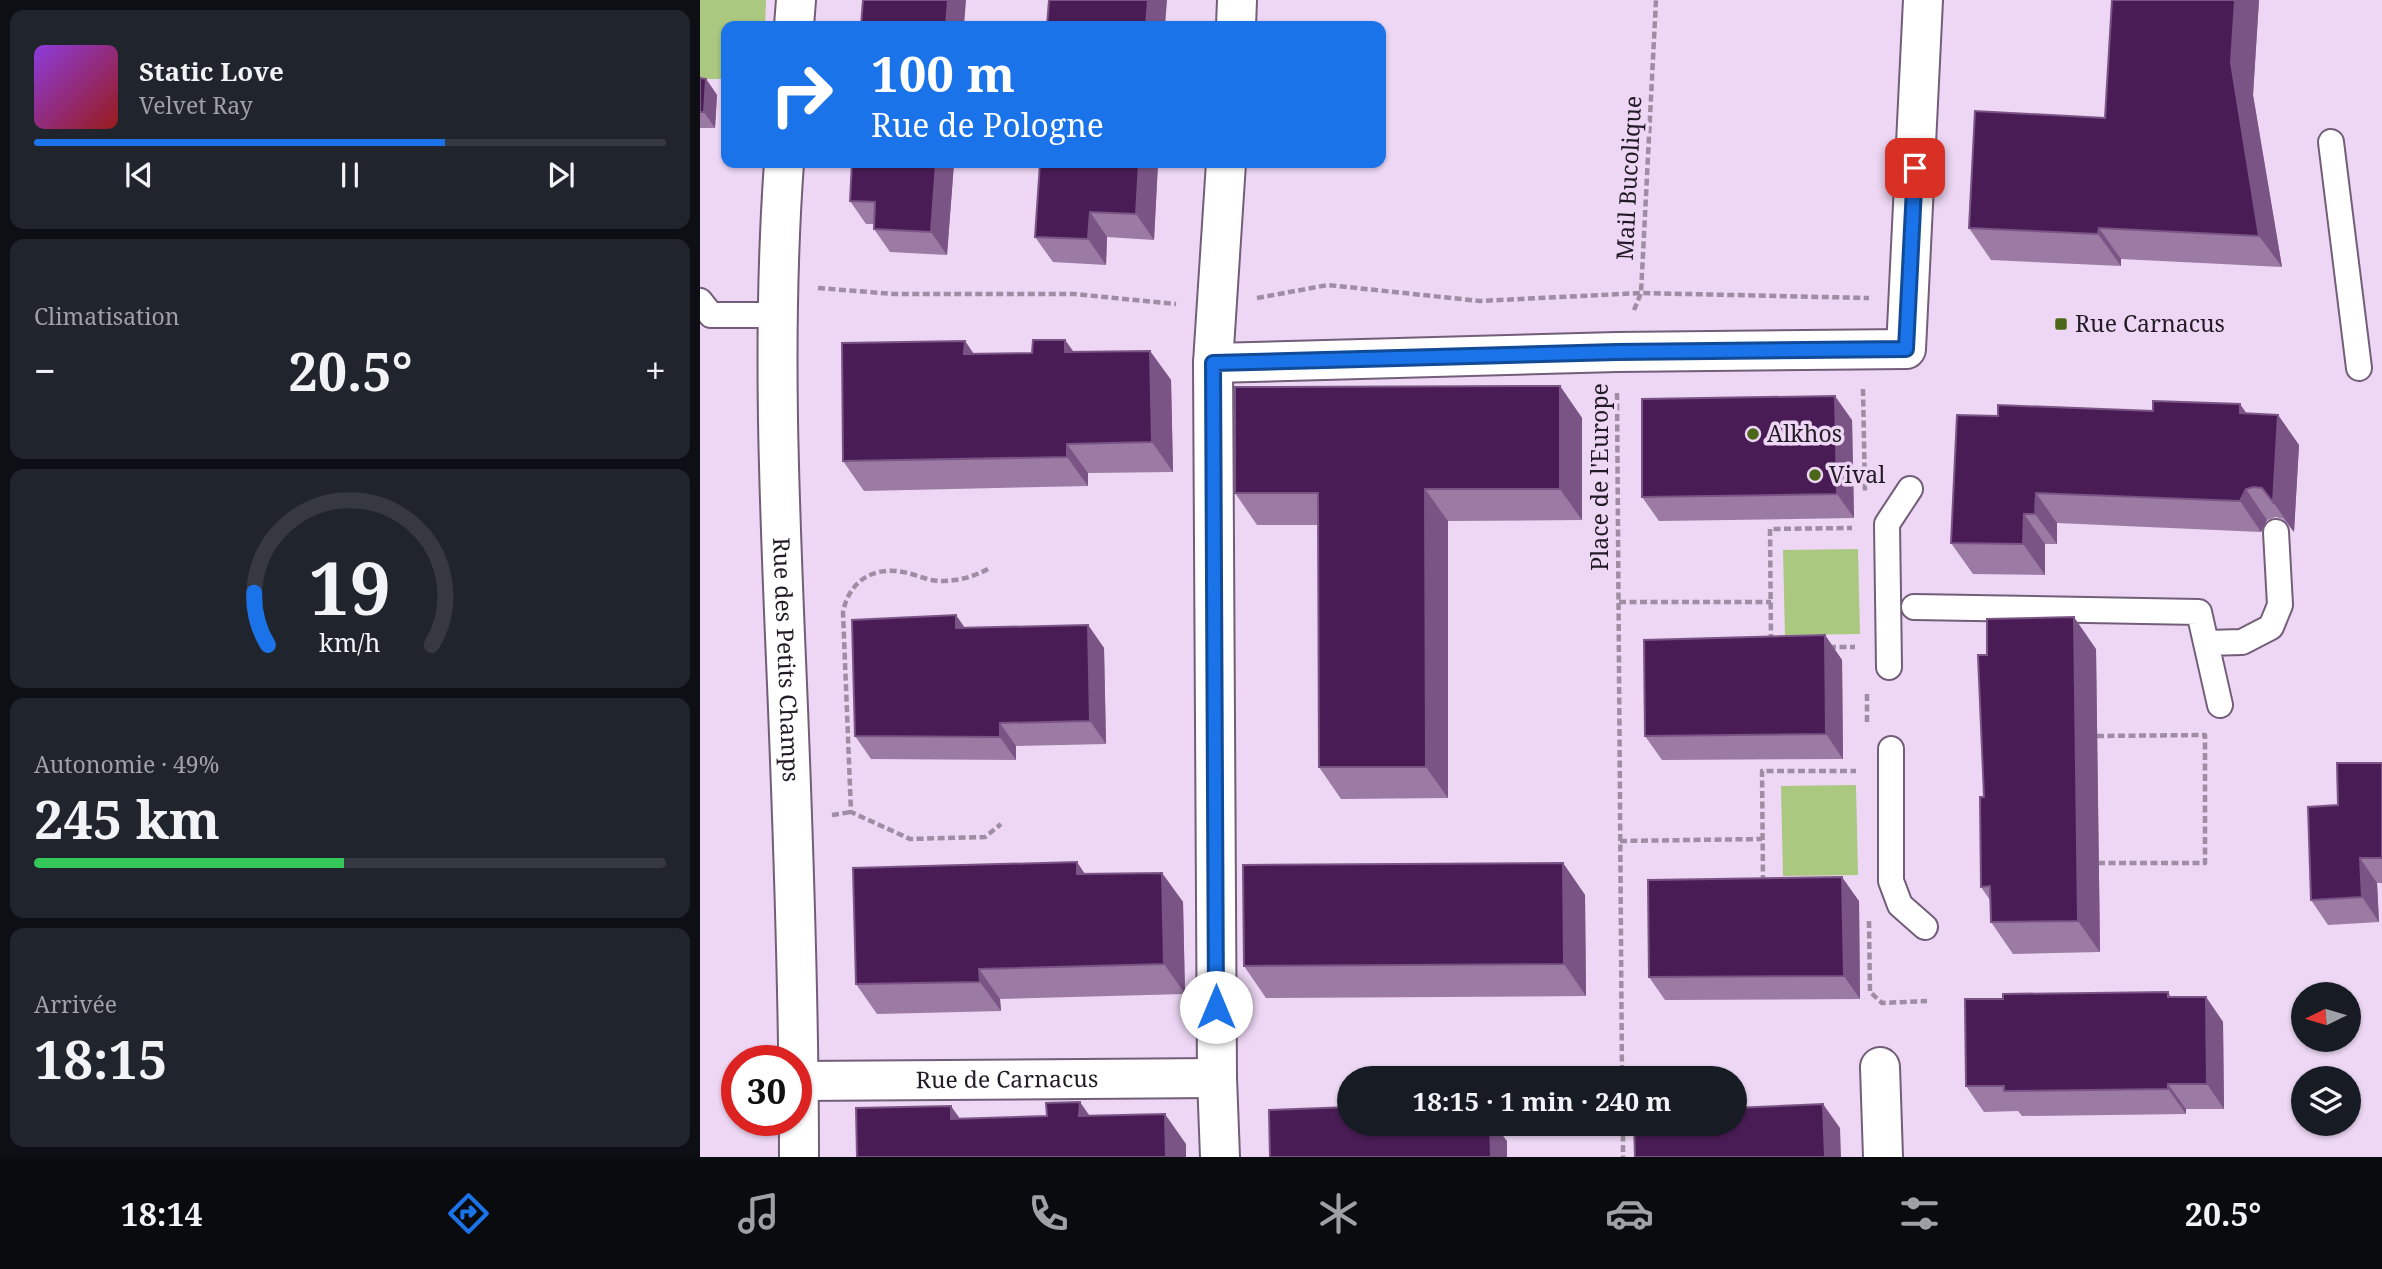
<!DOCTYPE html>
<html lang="fr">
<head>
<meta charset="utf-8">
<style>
  body { margin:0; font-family:"Noto Serif",serif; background:#20242c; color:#f1f3f6; height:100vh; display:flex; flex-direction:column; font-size:26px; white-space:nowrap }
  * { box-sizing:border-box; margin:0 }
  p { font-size:23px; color:#9ea1a6 }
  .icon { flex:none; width:38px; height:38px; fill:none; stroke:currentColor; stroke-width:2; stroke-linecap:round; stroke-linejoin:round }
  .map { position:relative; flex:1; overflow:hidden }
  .side { display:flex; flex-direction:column; gap:10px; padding:10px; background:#0d0f14; width:700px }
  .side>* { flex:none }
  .top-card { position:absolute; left:21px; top:21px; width:665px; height:147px; border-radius:14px; box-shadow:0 2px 5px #0004; background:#1a73e8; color:#fff; overflow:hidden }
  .needle { width:46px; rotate:265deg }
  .tools { position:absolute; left:1591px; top:982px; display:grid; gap:14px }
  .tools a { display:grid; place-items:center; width:70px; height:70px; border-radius:50%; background:#171b24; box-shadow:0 2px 5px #0004; font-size:35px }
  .speed { position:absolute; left:21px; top:1045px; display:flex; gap:14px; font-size:35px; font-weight:700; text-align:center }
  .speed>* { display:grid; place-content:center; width:91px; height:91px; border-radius:50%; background:#171b24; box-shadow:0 2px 5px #0004; line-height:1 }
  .speed .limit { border:10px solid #d22; background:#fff; color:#111 }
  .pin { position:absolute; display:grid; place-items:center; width:60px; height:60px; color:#fff; margin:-30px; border-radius:14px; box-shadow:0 4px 10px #0006 }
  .me { position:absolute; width:77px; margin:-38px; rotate:0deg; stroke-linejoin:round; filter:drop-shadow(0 0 5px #0008) }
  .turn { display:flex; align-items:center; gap:24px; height:147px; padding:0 35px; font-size:32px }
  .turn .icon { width:91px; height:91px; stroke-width:2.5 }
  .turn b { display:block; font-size:49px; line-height:60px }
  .big { font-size:52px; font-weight:700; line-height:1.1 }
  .side .tile { flex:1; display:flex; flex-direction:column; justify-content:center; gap:10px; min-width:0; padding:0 24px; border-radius:14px; background:#20242c }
  .side .dial { align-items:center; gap:0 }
  .dial svg { height:182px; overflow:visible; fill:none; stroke:#363941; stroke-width:7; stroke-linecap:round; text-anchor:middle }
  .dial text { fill:#f1f3f6; stroke:none }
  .song { display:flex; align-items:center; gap:21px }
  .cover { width:84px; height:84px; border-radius:10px; background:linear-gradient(135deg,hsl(270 70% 55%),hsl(0 70% 35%)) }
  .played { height:7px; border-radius:4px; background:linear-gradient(90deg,#1a73e8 65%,#363941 65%) }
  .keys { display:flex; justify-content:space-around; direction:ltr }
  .heat { display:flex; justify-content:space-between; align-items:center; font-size:38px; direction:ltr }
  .charge { height:10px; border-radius:5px; background:linear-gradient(90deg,#34c759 49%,#363941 0) }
  .trip { position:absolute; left:637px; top:1066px; width:410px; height:70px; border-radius:35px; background:#171b24; box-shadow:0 2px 5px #0004; font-weight:700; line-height:70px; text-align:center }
  .menu { display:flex; height:112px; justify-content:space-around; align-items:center; background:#090b0e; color:#9ea1a6 }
  .menu .icon { width:49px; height:49px }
  .menu .active { color:#1a73e8 }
  .menu b { font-size:32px; color:#f1f3f6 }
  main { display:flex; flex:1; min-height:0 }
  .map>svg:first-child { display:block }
  .green { fill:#abc880 }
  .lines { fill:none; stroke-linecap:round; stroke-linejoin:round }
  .lane-casing { stroke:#725e78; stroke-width:28 }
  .street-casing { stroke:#725e78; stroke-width:42 }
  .path { stroke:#9e8da3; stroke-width:4.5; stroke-dasharray:7 3.5; stroke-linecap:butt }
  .lane { stroke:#fff; stroke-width:24 }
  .street { stroke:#fff; stroke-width:38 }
  .wall { fill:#9b7aa4 }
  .shaded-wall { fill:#7a5485 }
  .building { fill:#491c55; stroke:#7a5485; stroke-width:2 }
  .route-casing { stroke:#114b97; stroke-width:18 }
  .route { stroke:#1a73e8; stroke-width:12 }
  .poi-dot { fill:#4d6719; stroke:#edd7f4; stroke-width:2.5 }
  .labels { text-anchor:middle; stroke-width:7; stroke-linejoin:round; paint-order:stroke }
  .street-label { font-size:23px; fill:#221a24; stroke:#edd7f4 }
  .poi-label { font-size:23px; fill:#221a24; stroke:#edd7f4; text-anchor:start }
</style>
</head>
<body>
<main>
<section class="side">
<div class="tile">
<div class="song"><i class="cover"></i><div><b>Static Love</b><p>Velvet Ray</p></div></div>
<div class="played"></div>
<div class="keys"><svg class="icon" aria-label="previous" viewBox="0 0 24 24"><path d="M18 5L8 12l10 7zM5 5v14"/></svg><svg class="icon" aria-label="pause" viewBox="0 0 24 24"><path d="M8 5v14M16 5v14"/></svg><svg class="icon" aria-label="next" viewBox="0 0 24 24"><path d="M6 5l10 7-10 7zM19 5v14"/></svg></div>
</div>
<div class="tile"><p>Climatisation</p>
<div class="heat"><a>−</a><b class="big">20.5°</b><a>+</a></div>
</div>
<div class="tile dial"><svg viewBox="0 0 100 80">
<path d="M14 69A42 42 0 1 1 86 69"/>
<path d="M14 69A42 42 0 0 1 8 46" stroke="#1a73e8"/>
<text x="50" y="56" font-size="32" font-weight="700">19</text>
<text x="50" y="72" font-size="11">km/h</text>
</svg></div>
<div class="tile"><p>Autonomie · 49%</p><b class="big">245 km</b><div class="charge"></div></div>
<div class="tile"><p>Arrivée</p><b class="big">18:15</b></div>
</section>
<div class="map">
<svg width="1682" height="1157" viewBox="0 0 1682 1157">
  <rect width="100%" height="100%" fill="#edd7f4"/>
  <!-- green -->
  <path class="green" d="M 0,0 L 66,0 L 65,26 L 26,26 L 26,79 L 0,79 Z
    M 1158,549 L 1160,634 L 1085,635 L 1083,550 Z
    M 1156,785 L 1158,875 L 1083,876 L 1081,786 Z"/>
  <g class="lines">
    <defs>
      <path id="lane" d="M 1631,142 L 1659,368
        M 0,301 L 11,315 L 77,315
        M 1214,607 L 1499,612 L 1520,705
        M 1506,643 L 1542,642 L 1571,627 L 1580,605 L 1576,532
        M 1189,667 L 1187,524 L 1210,489
        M 1191,749 L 1191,881 L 1200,905 L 1225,927"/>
      <g id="street">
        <path d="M 94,26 L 96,0"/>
        <path d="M 536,26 L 537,0"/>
        <path id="s1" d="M 84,163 C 72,329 79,494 86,660 C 93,826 99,991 99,1157"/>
        <path d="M 513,363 L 917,352 L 1206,349 L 1223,0"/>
        <path d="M 1180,1067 L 1183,1157"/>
        <path id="s2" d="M 99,1081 L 517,1078"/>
        <path d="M 520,1157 L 517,1078 L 513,363 L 526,163"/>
      </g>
    </defs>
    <!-- lane casing -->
    <use href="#lane" class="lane-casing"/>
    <!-- street casing -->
    <use href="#street" class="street-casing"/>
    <!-- path -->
    <path class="path" d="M 118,288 L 194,294 L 374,294 L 476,304
      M 557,298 L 628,285 L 780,301 L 941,293 L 1169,298
      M 934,310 L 941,293 L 956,0
      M 1163,389 L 1165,493
      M 917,393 L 922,1078
      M 288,569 C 273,577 258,581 241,581 C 228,581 215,574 203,572 C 172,566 149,582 143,612 L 151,812 L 210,839 L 285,837 L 301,824
      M 919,602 L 1071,602
      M 1071,641 L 1070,529 L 1152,528
      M 1129,647 L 1155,647
      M 1167,694 L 1167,724
      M 1397,736 L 1505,735 L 1505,863 L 1398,863
      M 132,815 L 151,812
      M 920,841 L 1062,839
      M 1063,882 L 1062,771 L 1156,771
      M 1169,921 L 1170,992 L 1182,1003 L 1227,1001
      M 923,1124 L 923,1157"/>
    <!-- lane -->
    <use href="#lane" class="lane"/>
    <!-- street -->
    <use href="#street" class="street"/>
  </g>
  <!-- wall -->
  <path class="wall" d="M 1412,0 L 1559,0 L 1553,95 L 1582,267 L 1421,259 L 1421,266 L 1291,260 L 1269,228 L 1405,118 Z
    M 0,78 L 6,79 L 17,95 L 15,128 L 0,128 Z
    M 254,163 L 247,255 L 190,252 L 174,229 L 174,224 L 166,224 L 150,201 Z
    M 458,163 L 454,240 L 407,237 L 406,265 L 353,262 L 335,237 Z
    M 365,340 L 374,352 L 450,351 L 471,380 L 473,472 L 388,473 L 388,486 L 164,491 L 143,461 L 265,341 L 274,354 L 332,353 Z
    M 860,386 L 882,418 L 882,520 L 748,521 L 748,798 L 641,799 L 619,767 L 618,525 L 557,525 L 535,493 Z
    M 1547,414 L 1578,415 L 1599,445 L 1594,532 L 1583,519 L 1576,517 L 1567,520 L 1561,532 L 1357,523 L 1357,544 L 1345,544 L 1345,575 L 1273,574 L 1251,543 L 1298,416 Z
    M 1152,420 L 1154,518 L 959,521 L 942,497 Z
    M 388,625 L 404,648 L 406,744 L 316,746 L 316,760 L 171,759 L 155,736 L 265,628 Z
    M 1125,635 L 1142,660 L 1143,759 L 962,760 L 945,736 Z
    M 1396,649 L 1400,952 L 1313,954 L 1291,922 L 1290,900 L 1281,887 L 1287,655 Z
    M 1682,763 L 1682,883 L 1677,883 L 1679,922 L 1628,925 L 1611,900 L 1638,805 Z
    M 863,863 L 885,895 L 886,996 L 566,998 L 544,966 Z
    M 462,873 L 483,902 L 485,994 L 300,999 L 301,1011 L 177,1014 L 156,984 L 385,874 Z
    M 1159,901 L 1160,999 L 965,1000 L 949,977 Z
    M 1468,992 L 1471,997 L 1506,997 L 1523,1022 L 1524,1109 L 1486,1109 L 1486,1114 L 1322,1116 L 1318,1111 L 1284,1112 L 1266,1086 Z"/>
  <!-- shaded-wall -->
  <path class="shaded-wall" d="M 248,0 L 266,0 L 264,26 L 246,26 Z
    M 448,0 L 467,0 L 465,26 L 446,26 Z
    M 1535,0 L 1559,0 L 1553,95 L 1582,267 L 1559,236 L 1531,63 Z
    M 6,79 L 17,95 L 15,128 L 4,112 Z
    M 236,163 L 254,163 L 247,255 L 231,232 Z
    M 439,163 L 458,163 L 454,240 L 436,214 Z
    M 390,212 L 407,237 L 406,265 L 388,239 Z
    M 1399,228 L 1421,259 L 1421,266 L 1398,234 Z
    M 365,340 L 385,369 L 365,352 Z
    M 265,341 L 285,371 L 264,354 Z
    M 450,351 L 471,380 L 473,472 L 452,442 Z
    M 860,386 L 882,418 L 882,520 L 860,489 Z
    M 1135,396 L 1152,420 L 1154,518 L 1137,494 Z
    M 1540,404 L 1562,435 L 1540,413 Z
    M 1578,415 L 1599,445 L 1594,532 L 1573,502 Z
    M 367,444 L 388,473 L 388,486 L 367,457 Z
    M 725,489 L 748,521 L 748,798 L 726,767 Z
    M 1546,489 L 1567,520 L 1561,532 L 1540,501 Z
    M 1336,493 L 1357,523 L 1357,544 L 1335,514 Z
    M 1324,514 L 1345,544 L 1345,575 L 1323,544 Z
    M 256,615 L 272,638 L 256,628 Z
    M 1374,617 L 1396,649 L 1400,952 L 1378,921 Z
    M 388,625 L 404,648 L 406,744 L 390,721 Z
    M 1125,635 L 1142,660 L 1143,759 L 1126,734 Z
    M 300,723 L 316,746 L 316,760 L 300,737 Z
    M 1660,858 L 1677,883 L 1679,922 L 1662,897 Z
    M 377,862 L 397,892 L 377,874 Z
    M 863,863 L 885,895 L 886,996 L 864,964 Z
    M 462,873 L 483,902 L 485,994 L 464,964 Z
    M 1142,877 L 1159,901 L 1160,999 L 1144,976 Z
    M 279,969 L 300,999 L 301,1011 L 280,982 Z
    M 1506,997 L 1523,1022 L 1524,1109 L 1507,1084 Z
    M 1468,1084 L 1486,1109 L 1486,1114 L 1468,1089 Z
    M 380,1102 L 401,1132 L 379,1116 Z
    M 1123,1104 L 1140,1128 L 1141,1157 L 1125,1157 Z
    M 251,1106 L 272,1136 L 251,1119 Z
    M 465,1114 L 486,1144 L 486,1157 L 466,1157 Z
    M 790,1124 L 794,1124 L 807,1141 L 807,1157 L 791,1157 Z"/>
  <!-- building -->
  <path class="building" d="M 163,0 L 248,0 L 246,26 L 161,26 Z
    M 349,0 L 448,0 L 446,26 L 347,26 Z
    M 1412,0 L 1535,0 L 1531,63 L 1559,236 L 1399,228 L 1398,234 L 1269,228 L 1275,111 L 1405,118 Z
    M 0,78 L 6,79 L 4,112 L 0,112 Z
    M 152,163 L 236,163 L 231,232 L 174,229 L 175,202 L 150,201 Z
    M 340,163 L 439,163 L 436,214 L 390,212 L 388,239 L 335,237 Z
    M 333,340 L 365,340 L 365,352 L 450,351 L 452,442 L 367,444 L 367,457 L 143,461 L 142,343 L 265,341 L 264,354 L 332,353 Z
    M 860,386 L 860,489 L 725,489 L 726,767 L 619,767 L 618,493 L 535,493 L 535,387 Z
    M 1135,396 L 1137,494 L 942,497 L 942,399 Z
    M 1453,401 L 1540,404 L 1540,413 L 1578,415 L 1573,502 L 1562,488 L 1554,487 L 1546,489 L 1540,501 L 1336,493 L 1335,514 L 1324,514 L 1323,544 L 1251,543 L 1257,415 L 1298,416 L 1298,405 L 1453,411 Z
    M 256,615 L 256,628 L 388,625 L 390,721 L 300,723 L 300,737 L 155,736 L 152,620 Z
    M 1374,617 L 1378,921 L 1291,922 L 1290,886 L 1281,887 L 1280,797 L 1284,797 L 1278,655 L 1287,655 L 1287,619 Z
    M 1125,635 L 1126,734 L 945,736 L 944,640 Z
    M 1637,763 L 1682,763 L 1682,858 L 1660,858 L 1662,897 L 1611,900 L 1608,807 L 1638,805 Z
    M 377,862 L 377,874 L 462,873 L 464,964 L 279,969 L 280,982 L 156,984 L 153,868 Z
    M 863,863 L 864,964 L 544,966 L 543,865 Z
    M 1142,877 L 1144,976 L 949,977 L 948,880 Z
    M 1468,992 L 1468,997 L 1506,997 L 1507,1084 L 1468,1084 L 1468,1089 L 1304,1091 L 1304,1086 L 1266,1086 L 1265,999 L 1303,999 L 1303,994 Z
    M 380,1102 L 379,1116 L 465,1114 L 466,1157 L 157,1157 L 156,1108 L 251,1106 L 251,1119 L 347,1116 L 346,1103 Z
    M 1123,1104 L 1125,1157 L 935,1157 L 934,1124 L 1034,1124 L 1034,1108 Z
    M 649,1107 L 649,1124 L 790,1124 L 791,1157 L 570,1157 L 569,1110 Z"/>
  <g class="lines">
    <defs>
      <path id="route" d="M 516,1007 L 513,363 L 917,352 L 1206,349 L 1215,168"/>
    </defs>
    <!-- route casing -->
    <use href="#route" class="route-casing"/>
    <!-- route -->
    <use href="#route" class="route"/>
  </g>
  <!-- markers -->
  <g class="poi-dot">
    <rect x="1354" y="317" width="14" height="14" rx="3.5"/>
    <circle cx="1053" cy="434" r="7"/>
    <circle cx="1115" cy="475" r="7"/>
  </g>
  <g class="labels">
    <!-- street labels -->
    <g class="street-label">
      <text transform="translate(929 178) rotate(-87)" y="8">Mail Bucolique</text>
      <text transform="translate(900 477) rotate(-90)" y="8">Place de l'Europe</text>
      <text dy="8" stroke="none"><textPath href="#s1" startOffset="497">Rue des Petits Champs</textPath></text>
      <text dy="8" stroke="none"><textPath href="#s2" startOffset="208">Rue de Carnacus</textPath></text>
    </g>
    <!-- poi labels -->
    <g class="poi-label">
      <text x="1375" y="332">Rue Carnacus</text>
      <text x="1067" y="442">Alkhos</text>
      <text x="1129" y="483">Vival</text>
    </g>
  </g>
</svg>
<div class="tools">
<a><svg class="needle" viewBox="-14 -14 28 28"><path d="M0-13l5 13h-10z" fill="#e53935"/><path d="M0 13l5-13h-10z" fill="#9ea1a6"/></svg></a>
<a><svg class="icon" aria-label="layers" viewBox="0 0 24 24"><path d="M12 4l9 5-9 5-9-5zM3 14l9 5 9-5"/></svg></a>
</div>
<div class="speed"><div class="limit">30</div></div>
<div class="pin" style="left:1215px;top:168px;background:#d93025"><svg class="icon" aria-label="arrive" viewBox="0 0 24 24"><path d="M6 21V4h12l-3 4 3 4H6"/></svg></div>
<svg class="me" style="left:516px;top:1007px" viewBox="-20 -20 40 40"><circle r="19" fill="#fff"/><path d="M0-13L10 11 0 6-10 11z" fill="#1a73e8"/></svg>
<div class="trip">18:15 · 1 min · 240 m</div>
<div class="top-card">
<div class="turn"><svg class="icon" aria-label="right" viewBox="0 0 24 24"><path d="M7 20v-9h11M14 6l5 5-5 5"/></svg><div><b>100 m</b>Rue de Pologne</div></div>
</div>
</div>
</main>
<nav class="menu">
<b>18:14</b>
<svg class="icon active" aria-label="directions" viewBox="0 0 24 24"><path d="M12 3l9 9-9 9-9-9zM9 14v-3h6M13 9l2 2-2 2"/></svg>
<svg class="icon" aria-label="music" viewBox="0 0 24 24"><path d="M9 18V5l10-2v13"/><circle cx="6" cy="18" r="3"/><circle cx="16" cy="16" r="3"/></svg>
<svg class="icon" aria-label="phone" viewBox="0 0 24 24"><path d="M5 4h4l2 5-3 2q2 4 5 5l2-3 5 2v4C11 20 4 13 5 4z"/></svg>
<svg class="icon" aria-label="climate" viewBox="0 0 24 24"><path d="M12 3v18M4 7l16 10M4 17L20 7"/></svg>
<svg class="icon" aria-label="car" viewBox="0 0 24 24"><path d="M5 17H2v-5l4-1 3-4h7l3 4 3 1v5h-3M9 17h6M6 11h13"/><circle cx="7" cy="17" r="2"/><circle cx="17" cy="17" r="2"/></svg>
<svg class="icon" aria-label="filters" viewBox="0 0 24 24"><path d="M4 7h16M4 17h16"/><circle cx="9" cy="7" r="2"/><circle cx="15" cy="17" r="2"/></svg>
<b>20.5°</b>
</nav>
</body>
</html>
